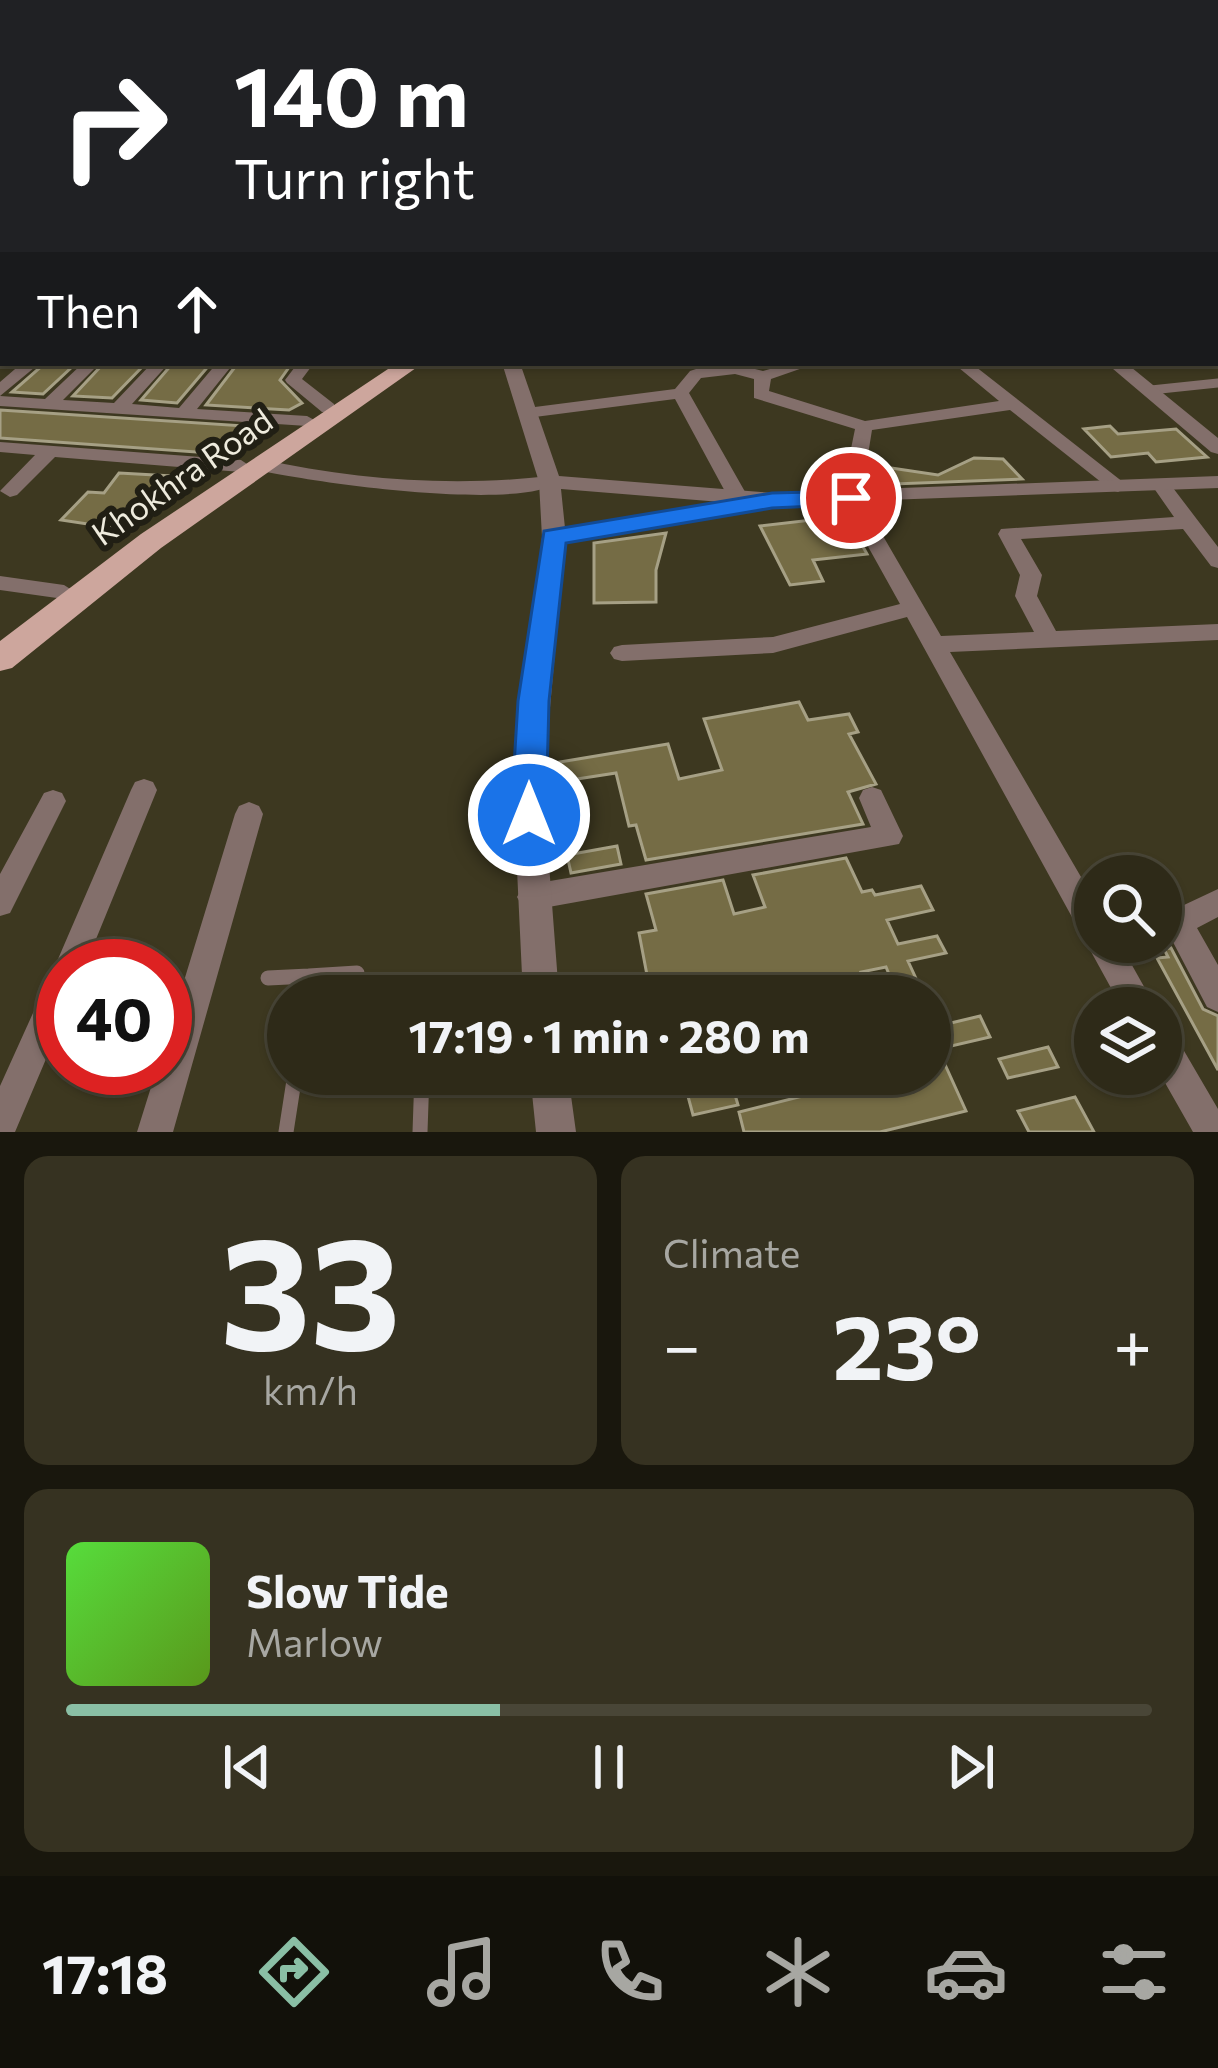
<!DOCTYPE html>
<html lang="en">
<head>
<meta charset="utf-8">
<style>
  body { margin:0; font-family:Commissioner,sans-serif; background:#363221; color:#f1f3f6; height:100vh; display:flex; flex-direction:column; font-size:45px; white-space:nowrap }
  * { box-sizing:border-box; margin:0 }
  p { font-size:39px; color:#a7a7a2 }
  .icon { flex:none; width:66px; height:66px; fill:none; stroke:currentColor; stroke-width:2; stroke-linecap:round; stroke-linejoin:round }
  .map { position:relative; height:1132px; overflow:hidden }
  .side { display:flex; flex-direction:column; gap:24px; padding:24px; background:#19170d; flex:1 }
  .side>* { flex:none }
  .banner { position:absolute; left:0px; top:0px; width:1218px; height:366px; box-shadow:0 3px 9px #0004,0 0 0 3px #494637; background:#202124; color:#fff; overflow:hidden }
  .fabs { position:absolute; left:1074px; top:855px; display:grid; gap:24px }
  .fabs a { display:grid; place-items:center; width:108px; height:108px; border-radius:50%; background:#2e2a18; box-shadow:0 3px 9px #0004,0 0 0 3px #494637; font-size:60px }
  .speed { position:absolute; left:36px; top:939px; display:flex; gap:24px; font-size:60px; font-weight:700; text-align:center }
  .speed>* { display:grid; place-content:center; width:156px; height:156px; border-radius:50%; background:#2e2a18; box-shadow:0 3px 9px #0004,0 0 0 3px #494637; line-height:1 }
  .speed .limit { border:18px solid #d22; background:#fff; color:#111 }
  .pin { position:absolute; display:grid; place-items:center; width:102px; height:102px; color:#fff; margin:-51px; border:6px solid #fff; border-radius:50%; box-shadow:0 3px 12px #0007 }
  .me { position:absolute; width:132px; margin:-66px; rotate:0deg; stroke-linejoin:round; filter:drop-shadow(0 0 9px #0008) }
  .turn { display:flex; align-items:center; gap:42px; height:252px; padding:0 36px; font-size:54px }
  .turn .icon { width:156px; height:156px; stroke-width:2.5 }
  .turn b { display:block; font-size:84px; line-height:102px }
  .then { display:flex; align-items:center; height:114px; padding:0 36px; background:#0003; gap:24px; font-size:45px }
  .big { font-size:90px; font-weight:700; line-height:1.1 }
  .side .tile { flex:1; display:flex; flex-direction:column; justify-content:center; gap:18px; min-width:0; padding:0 42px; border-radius:24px; background:#363221 }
  .side .dial { align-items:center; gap:0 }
  .dial b { font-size:156px; line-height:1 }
  .song { display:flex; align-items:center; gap:36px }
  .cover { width:144px; height:144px; border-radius:18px; background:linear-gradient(135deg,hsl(110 70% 55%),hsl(90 70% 35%)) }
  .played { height:12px; border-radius:6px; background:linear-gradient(90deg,#8abfa5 40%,#494637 40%) }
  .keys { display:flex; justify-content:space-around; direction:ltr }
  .heat { display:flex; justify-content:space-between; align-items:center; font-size:66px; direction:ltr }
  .side .tiles { flex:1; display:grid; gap:24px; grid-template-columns:1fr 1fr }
  .tile:last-child { grid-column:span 2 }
  .trip { position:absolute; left:267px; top:975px; width:684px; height:120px; border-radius:60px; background:#2e2a18; box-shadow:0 3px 9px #0004,0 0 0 3px #494637; font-weight:700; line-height:120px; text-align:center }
  .dock { display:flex; height:192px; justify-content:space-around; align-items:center; background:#12110a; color:#a7a7a2 }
  .dock .icon { width:84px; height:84px }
  .dock .selected { color:#8abfa5 }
  .dock b { font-size:54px; color:#f1f3f6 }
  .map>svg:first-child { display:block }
  .building { fill:#756c45; stroke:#a6a085; stroke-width:3 }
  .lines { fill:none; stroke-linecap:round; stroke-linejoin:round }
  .service-far1 { stroke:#836f6b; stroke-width:9 }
  .service { stroke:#836f6b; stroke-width:15 }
  .minor { fill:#836f6b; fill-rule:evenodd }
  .tertiary { fill:#836f6b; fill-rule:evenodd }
  .primary { fill:#cda69d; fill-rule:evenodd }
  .route { fill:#1a73e8; stroke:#114b97; stroke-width:3 }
  .labels { text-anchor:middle; stroke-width:12; stroke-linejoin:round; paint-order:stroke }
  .street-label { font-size:33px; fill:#eeebdd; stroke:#211f14 }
</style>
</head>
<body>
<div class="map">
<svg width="1218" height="1132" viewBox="0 0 1218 1132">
  <rect width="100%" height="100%" fill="#3d3820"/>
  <!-- building -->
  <path class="building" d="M 104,363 L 146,363 L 112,398 L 73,396 Z
    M 173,363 L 211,363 L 177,403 L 141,400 Z
    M 238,363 L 292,363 L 280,380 L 302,403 L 289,410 L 206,405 Z
    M 44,364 L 73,366 L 43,394 L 12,392 Z
    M 0,410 L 245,426 L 224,454 L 0,438 Z
    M 1110,426 L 1118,434 L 1176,429 L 1207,457 L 1156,462 L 1148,453 L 1111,457 L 1084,429 Z
    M 974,458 L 1003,459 L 1022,479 L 868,485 L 871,465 L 938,475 Z
    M 119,473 L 191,477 L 114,528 L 61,520 L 88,492 L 104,493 Z
    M 846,516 L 867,554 L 813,560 L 823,581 L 790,585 L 760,526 Z
    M 666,533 L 656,570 L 656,602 L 594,603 L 594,543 Z
    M 799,702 L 808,720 L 849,714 L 858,732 L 849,734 L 876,784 L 848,792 L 863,824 L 646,860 L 636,825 L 629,826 L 616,773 L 564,781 L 560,762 L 668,744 L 679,779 L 722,770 L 704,719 Z
    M 617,846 L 621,864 L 571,873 L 567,855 Z
    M 846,858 L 862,892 L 872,890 L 875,895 L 921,886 L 933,910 L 887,920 L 898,944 L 937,936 L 946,953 L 908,961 L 924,996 L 898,996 L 886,967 L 861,972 L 871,996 L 651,996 L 639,933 L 656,930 L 646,894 L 723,880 L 734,914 L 765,907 L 753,875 Z
    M 1171,948 L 1203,1009 L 1218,1016 L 1218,1070 L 1157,958 L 1168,957 L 1164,949 Z
    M 980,1016 L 990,1037 L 938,1049 L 966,1111 L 880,1132 L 744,1132 L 739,1112 L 819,1092 L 813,1074 L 879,1074 L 882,1082 L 930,1074 L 930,1028 Z
    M 1048,1047 L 1058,1067 L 1008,1078 L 999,1059 Z
    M 682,1074 L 729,1074 L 738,1105 L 693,1115 Z
    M 1075,1097 L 1094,1132 L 1029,1132 L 1018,1111 Z"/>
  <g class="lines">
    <!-- service-far1 -->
    <path class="service-far1" d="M 1151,390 L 1218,383"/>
    <!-- service -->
    <path class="service" d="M 309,976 L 357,973
      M 268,978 L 309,976 L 306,996
      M 286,1132 L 295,1074
      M 420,1132 L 422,1074"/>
    <!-- minor -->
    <path class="minor" d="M 1215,202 L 1218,203 L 1218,212 L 1215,211 Z
      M 0,208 L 3,208 L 3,216 L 0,216 Z
      M 3,223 L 3,234 L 0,235 L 0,224 Z
      M 0,265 L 3,265 L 3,273 L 0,273 Z
      M 1216,304 L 1218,304 L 1218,312 L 1215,312 Z
      M 0,310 L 3,310 L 3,319 L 0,319 Z
      M 3,331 L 3,343 L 0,344 L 0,332 Z
      M 22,363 L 40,363 L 0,396 L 45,399 L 83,363 L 100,363 L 63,400 L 114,403 L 152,363 L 169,363 L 132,404 L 179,408 L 217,363 L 234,363 L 197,409 L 307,416 L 316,421 L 307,426 L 0,406 L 0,382 Z
      M 298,363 L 314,363 L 302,379 L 334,404 L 334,412 L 322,412 L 287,383 L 285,380 Z
      M 791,363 L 817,363 L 771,379 L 769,391 L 865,421 L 999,401 L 953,363 L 971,363 L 1128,486 L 1118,492 L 1111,490 L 1010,410 L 872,430 L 861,498 L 941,636 L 1034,632 L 1015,596 L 1020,575 L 998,534 L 1001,529 L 1174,517 L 1151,484 L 1153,480 L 1167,480 L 1218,547 L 1218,568 L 1211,566 L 1183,529 L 1021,539 L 1042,575 L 1037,596 L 1056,631 L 1218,624 L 1218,640 L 950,652 L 1095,901 L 1095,942 L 1119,942 L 1156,1008 L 1122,1008 L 907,617 L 773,653 L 622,661 L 614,659 L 610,653 L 614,647 L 622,645 L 773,637 L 900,604 L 841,498 L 855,429 L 754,398 L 754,379 L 735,374 L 701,378 L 689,393 L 748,497 L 738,503 L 728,497 L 675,399 L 527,418 L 518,413 L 527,408 L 675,389 L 690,371 L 696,369 L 735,364 L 763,371 Z
      M 0,442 L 241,460 L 250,466 L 241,472 L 55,457 L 17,495 L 10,497 L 0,491 L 35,455 L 0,452 Z
      M 260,459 C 355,480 453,487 550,476 L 559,482 C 518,512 308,482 253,469 L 251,465 Z
      M 0,576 L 64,585 L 75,592 L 64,599 L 0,590 Z
      M 144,779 L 153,782 L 157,790 L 85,966 L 63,966 L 63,1019 L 15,1132 L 0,1132 L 0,1086 L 52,971 L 56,969 L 55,966 L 131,790 L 135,782 Z
      M 872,787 L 881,790 L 903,836 L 899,844 L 532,910 L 522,906 L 517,897 L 522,888 L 532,884 L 871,827 L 859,798 L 863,790 Z
      M 53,790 L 62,793 L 66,801 L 10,913 L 0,916 L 0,874 L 44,793 Z
      M 249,802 L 259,806 L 263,814 L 173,1132 L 137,1132 L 157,1068 L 165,1068 L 165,1043 L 235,814 L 239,806 Z
      M 1218,889 L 1218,917 L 1197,928 L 1218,965 L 1218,1012 L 1207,1007 L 1163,923 L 1167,913 Z
      M 1161,1028 L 1173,1032 L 1218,1109 L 1218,1132 L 1193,1132 L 1160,1074 Z"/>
    <!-- tertiary -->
    <path class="tertiary" d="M 1215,215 L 1218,215 L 1218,223 L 1215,223 Z
      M 1215,237 L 1218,237 L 1218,247 L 1215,247 Z
      M 502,363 L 520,363 L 559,476 L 772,493 L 1218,476 L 1218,488 L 751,505 L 749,511 L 741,513 L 565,542 L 543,785 L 559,996 L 523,996 L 513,785 L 542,537 L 539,482 ZM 561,489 L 721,502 L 565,528 Z
      M 1106,363 L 1126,363 L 1218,438 L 1218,454 L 1211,452 Z
      M 530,1074 L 568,1074 L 576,1132 L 536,1132 Z"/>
    <!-- primary -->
    <path class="primary" d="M 397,363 L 423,363 L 161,548 L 12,668 L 0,671 L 0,641 L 141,534 Z"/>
  </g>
  <!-- sky -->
  <linearGradient id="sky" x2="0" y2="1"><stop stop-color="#221f12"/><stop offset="0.55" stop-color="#51534e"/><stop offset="1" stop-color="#51534e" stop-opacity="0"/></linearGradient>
  <rect width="1218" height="354" fill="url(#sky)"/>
  <!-- route -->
  <path class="route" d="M 851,491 L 863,498 L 860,504 L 772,508 L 566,543 L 549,701 L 546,815 L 541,825 L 529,830 L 516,825 L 511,815 L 518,701 L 544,531 L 772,493 Z"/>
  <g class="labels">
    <!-- street labels -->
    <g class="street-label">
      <text transform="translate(182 477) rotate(-35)" y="12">Khokhra Road</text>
    </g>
  </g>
</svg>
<div class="fabs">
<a><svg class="icon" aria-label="search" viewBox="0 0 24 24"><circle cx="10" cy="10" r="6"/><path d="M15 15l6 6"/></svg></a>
<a><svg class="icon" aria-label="layers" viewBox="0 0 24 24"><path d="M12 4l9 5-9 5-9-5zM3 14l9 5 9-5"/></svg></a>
</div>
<div class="speed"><div class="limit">40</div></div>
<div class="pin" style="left:851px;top:498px;background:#d93025"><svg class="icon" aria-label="arrive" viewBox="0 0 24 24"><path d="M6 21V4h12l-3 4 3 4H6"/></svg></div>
<svg class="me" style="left:529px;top:815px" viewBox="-20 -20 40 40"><circle r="17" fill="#1a73e8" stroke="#fff" stroke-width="3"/><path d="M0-11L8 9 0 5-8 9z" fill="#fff"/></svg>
<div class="trip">17:19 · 1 min · 280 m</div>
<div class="banner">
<div class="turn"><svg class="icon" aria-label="right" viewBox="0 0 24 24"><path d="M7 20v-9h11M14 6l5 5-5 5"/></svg><div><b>140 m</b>Turn right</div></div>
<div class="then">Then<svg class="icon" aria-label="ahead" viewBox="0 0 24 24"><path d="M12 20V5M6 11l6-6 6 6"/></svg></div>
</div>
</div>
<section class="side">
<div class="tiles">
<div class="tile dial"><b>33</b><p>km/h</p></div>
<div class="tile"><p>Climate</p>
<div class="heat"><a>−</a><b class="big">23°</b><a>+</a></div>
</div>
<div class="tile">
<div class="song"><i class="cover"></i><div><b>Slow Tide</b><p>Marlow</p></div></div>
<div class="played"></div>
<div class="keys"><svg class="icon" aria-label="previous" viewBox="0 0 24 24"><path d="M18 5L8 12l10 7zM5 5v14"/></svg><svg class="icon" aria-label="pause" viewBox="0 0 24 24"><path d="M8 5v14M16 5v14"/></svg><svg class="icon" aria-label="next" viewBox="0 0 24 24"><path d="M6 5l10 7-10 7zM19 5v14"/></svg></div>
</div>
</div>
</section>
<nav class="dock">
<b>17:18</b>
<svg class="icon selected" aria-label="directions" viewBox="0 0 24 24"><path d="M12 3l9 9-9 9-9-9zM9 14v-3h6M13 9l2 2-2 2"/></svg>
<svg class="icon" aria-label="music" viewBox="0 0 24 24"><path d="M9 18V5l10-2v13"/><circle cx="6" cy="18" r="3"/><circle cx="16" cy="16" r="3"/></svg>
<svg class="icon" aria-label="phone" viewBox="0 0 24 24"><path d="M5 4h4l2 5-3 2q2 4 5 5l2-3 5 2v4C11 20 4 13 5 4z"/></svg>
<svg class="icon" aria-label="climate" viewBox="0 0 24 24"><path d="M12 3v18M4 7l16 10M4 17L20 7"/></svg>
<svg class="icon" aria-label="car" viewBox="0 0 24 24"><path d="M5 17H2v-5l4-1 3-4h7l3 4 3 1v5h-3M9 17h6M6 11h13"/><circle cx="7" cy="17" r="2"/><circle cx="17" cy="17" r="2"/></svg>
<svg class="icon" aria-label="filters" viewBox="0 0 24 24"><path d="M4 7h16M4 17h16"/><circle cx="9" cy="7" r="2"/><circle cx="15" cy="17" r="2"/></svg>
</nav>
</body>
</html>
